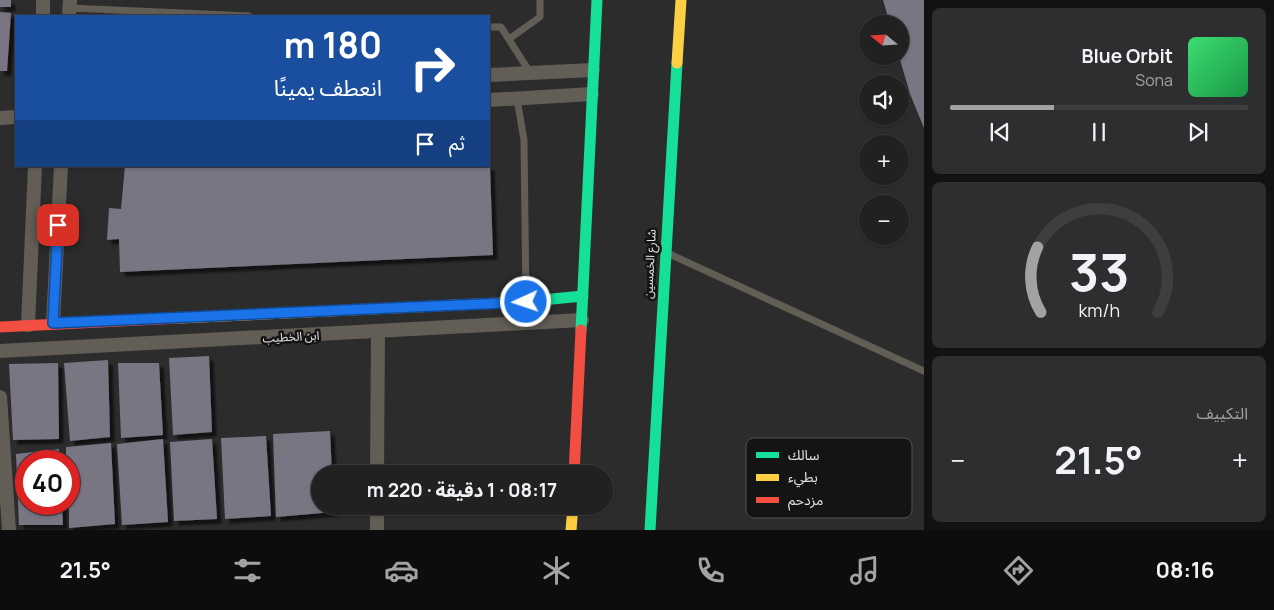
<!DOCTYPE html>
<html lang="ar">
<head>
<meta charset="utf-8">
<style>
  body { margin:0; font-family:Manrope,"Noto Sans Arabic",sans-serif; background:#2d2e2f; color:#f1f3f6; direction:rtl; height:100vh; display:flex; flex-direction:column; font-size:19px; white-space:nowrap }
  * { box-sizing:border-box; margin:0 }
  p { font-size:16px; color:#a2a3a5 }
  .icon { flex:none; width:28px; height:28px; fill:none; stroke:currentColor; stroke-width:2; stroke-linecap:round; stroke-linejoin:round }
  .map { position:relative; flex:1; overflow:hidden; direction:ltr }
  .drawer { display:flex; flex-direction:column; gap:8px; padding:8px; background:#121213; width:350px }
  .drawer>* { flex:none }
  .banner { position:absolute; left:15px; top:15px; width:475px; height:152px; border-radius:0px; box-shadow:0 1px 4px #0004,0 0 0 1px #3e3e40; direction:rtl; background:#1a4fa0; color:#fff; overflow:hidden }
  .needle { width:32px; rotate:288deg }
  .buttons { position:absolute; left:859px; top:15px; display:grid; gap:10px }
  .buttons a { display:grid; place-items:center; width:50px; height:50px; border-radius:50%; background:#212122; box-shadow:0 1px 4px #0004,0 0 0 1px #3e3e40; font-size:25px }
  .speed { position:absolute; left:15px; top:450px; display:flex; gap:10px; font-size:25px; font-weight:700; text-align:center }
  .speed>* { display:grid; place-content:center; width:65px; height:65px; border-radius:50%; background:#212122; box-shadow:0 1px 4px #0004,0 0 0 1px #3e3e40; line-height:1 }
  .speed .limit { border:8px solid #d22; background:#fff; color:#111 }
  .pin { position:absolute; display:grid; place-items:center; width:42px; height:42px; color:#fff; margin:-21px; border-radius:10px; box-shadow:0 2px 8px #0006 }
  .me { position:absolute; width:55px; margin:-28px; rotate:267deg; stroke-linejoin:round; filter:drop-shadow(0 0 4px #0008) }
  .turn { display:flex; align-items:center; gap:18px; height:105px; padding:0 25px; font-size:22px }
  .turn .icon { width:65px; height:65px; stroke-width:2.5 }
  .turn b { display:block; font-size:35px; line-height:42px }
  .then { display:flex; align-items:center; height:48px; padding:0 25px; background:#0003; gap:10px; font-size:19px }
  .big { font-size:38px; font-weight:700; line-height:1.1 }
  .drawer .tile { flex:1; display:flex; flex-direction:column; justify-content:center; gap:8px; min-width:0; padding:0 18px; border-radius:8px; background:#2d2e2f }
  .drawer .dial { align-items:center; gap:0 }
  .dial svg { height:130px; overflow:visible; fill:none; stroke:#3e3e40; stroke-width:7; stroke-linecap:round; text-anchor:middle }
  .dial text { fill:#f1f3f6; stroke:none }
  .song { display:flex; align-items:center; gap:15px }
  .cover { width:60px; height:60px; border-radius:8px; background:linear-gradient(135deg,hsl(140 70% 55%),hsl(140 70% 35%)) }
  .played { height:5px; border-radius:2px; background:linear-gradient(90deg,#a2a2a3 35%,#3e3e40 35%) }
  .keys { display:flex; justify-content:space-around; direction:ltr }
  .heat { display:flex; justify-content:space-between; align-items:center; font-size:28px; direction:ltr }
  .trip { position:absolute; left:311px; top:465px; width:302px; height:50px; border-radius:25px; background:#212122; box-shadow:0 1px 4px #0004,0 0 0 1px #3e3e40; font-weight:700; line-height:50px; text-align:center; direction:rtl }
  .dock { display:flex; height:80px; justify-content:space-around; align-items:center; background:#0d0d0e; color:#a2a3a5 }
  .dock .icon { width:35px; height:35px }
  .dock .active { color:#a2a2a3 }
  .dock b { font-size:22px; color:#f1f3f6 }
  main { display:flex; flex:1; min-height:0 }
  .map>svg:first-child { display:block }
  .building { fill:#797583; filter:url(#shadow) }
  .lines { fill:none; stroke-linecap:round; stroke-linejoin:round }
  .lane { stroke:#625e56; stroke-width:7 }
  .street { stroke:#625e56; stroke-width:14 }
  .fast { stroke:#16e098; stroke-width:11 }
  .slow { stroke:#ffcf43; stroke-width:11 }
  .jam { stroke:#f24e42; stroke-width:11 }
  .route-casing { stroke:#114b97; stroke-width:12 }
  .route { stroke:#1a73e8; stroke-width:9 }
  .labels { text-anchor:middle; stroke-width:5; stroke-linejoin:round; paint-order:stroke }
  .street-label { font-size:12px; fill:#e2e1e3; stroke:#141415 }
  .key { fill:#141415; stroke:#525253; stroke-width:1 }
  .key-label { font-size:14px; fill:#e2e1e3 }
</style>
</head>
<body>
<main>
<section class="drawer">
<div class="tile">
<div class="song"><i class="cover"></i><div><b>Blue Orbit</b><p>Sona</p></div></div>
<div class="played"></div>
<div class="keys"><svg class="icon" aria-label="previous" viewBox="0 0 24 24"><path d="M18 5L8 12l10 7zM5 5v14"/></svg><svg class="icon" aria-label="pause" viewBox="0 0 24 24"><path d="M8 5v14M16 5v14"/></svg><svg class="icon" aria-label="next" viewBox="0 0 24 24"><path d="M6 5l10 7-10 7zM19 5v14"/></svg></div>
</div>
<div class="tile dial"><svg viewBox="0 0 100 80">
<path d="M14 69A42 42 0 1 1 86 69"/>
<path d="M14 69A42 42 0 0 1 12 29" stroke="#a2a2a3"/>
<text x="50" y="56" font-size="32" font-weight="700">33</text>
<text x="50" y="72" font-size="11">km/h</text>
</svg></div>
<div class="tile"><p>التكييف</p>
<div class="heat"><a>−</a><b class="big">21.5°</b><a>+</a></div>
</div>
</section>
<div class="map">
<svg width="924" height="530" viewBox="0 0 924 530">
  <defs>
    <filter id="shadow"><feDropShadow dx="4.5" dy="4.5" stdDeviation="1" flood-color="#0009"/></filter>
  </defs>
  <rect width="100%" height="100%" fill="#2c2c2d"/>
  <!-- building -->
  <path class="building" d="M 0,0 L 11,0 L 11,7 L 0,7 Z
    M 883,0 L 924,0 L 924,128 L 910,94 L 899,56 L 900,24 L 890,24 Z
    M 0,12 L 11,13 L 7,71 L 0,71 Z
    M 125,166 L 490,166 L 493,255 L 120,272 L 119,239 L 107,240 L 109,208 L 121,209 Z
    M 209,356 L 212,432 L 173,435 L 169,358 Z
    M 108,360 L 110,437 L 70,441 L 64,363 Z
    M 58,363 L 59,439 L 13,440 L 9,364 Z
    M 118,363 L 159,363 L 163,435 L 121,438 Z
    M 330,431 L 332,474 L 320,474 L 320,506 L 333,506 L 334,512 L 276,517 L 273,434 Z
    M 266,436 L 271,516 L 225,519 L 221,438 Z
    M 163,439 L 168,522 L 122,525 L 117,444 Z
    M 212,439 L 217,519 L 174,521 L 170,442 Z
    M 111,443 L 115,524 L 69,528 L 69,461 L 66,461 L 66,447 Z
    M 59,449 L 59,461 L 26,461 L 26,504 L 62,504 L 63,525 L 19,525 L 16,454 Z"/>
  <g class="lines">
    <!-- lane -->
    <path class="lane" d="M 70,8 L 249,16
      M 489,27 L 501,27 L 531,74
      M 509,39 L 540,17 L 540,0
      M 517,99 L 524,140 L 526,302
      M 665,252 L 924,371"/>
    <!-- street -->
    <path class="street" d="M 43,16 L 43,0
      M 69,16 L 70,0
      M 489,75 L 593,70
      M 489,100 L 592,94
      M 0,118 L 16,117
      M 53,323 L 61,166
      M 28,325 L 35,166
      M 0,351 L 582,320
      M 0,397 L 9,530
      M 377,474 L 378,332
      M 377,530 L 377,506"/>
    <!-- fast -->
    <path class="fast" d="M 521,302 L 583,296
      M 581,330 L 597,0
      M 650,530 L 677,63"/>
    <!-- slow -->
    <path class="slow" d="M 677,63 L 681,0
      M 180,318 L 521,302
      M 571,530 L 573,506"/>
    <!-- jam -->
    <path class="jam" d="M 0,327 L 180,318
      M 574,474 L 581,330"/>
  </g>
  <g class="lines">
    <defs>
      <path id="route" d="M 58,225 L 53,323 L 526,302"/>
    </defs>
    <!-- route casing -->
    <use href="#route" class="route-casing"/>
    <!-- route -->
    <use href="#route" class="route"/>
  </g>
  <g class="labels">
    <!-- street labels -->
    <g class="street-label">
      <text transform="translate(650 264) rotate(-87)" y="4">شارع الخمسين</text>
      <text transform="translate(291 337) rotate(-3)" y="4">ابن الخطيب</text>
    </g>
  </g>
  <!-- legend -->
  <rect x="746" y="438" width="166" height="80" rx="8" class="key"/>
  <rect x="756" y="452" width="23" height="6" fill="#16e098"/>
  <rect x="756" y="474" width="23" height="7" fill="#ffcf43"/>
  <rect x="756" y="497" width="23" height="6" fill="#f24e42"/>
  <g class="key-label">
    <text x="788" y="460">سالك</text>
    <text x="788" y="482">بطيء</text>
    <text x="788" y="505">مزدحم</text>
  </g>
</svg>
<div class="buttons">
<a><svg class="needle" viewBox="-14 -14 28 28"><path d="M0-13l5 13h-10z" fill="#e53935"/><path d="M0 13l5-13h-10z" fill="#a2a3a5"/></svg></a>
<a><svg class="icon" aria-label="sound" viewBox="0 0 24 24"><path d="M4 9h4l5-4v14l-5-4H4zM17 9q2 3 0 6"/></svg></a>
<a>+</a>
<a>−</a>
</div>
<div class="speed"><div class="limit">40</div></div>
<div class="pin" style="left:58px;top:225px;background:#d93025"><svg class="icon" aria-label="arrive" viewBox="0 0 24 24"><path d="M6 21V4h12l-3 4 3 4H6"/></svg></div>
<svg class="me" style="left:526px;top:302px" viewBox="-20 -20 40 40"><circle r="17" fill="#1a73e8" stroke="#fff" stroke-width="3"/><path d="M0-11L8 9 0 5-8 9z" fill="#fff"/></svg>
<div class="trip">08:17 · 1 دقيقة · 220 m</div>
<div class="banner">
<div class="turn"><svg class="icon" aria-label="right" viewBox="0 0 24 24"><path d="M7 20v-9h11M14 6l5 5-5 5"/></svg><div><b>180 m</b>انعطف يمينًا</div></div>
<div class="then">ثم<svg class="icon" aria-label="arrive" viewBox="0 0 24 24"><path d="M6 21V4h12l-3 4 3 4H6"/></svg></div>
</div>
</div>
</main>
<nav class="dock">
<b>08:16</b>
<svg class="icon active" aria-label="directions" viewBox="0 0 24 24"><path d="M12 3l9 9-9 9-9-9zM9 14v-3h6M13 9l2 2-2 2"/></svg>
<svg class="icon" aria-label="music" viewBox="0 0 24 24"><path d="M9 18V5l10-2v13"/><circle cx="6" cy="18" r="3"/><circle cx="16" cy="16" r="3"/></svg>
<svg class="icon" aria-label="phone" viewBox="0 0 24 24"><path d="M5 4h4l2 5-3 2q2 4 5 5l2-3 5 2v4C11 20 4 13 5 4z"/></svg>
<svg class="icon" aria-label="climate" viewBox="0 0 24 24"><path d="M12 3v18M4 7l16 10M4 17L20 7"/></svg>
<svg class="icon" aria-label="car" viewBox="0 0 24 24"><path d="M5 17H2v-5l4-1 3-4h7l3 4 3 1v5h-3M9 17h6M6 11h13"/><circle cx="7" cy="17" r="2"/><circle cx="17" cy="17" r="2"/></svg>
<svg class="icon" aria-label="filters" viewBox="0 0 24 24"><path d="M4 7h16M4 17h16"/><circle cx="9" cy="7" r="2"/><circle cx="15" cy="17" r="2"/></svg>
<b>21.5°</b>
</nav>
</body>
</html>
